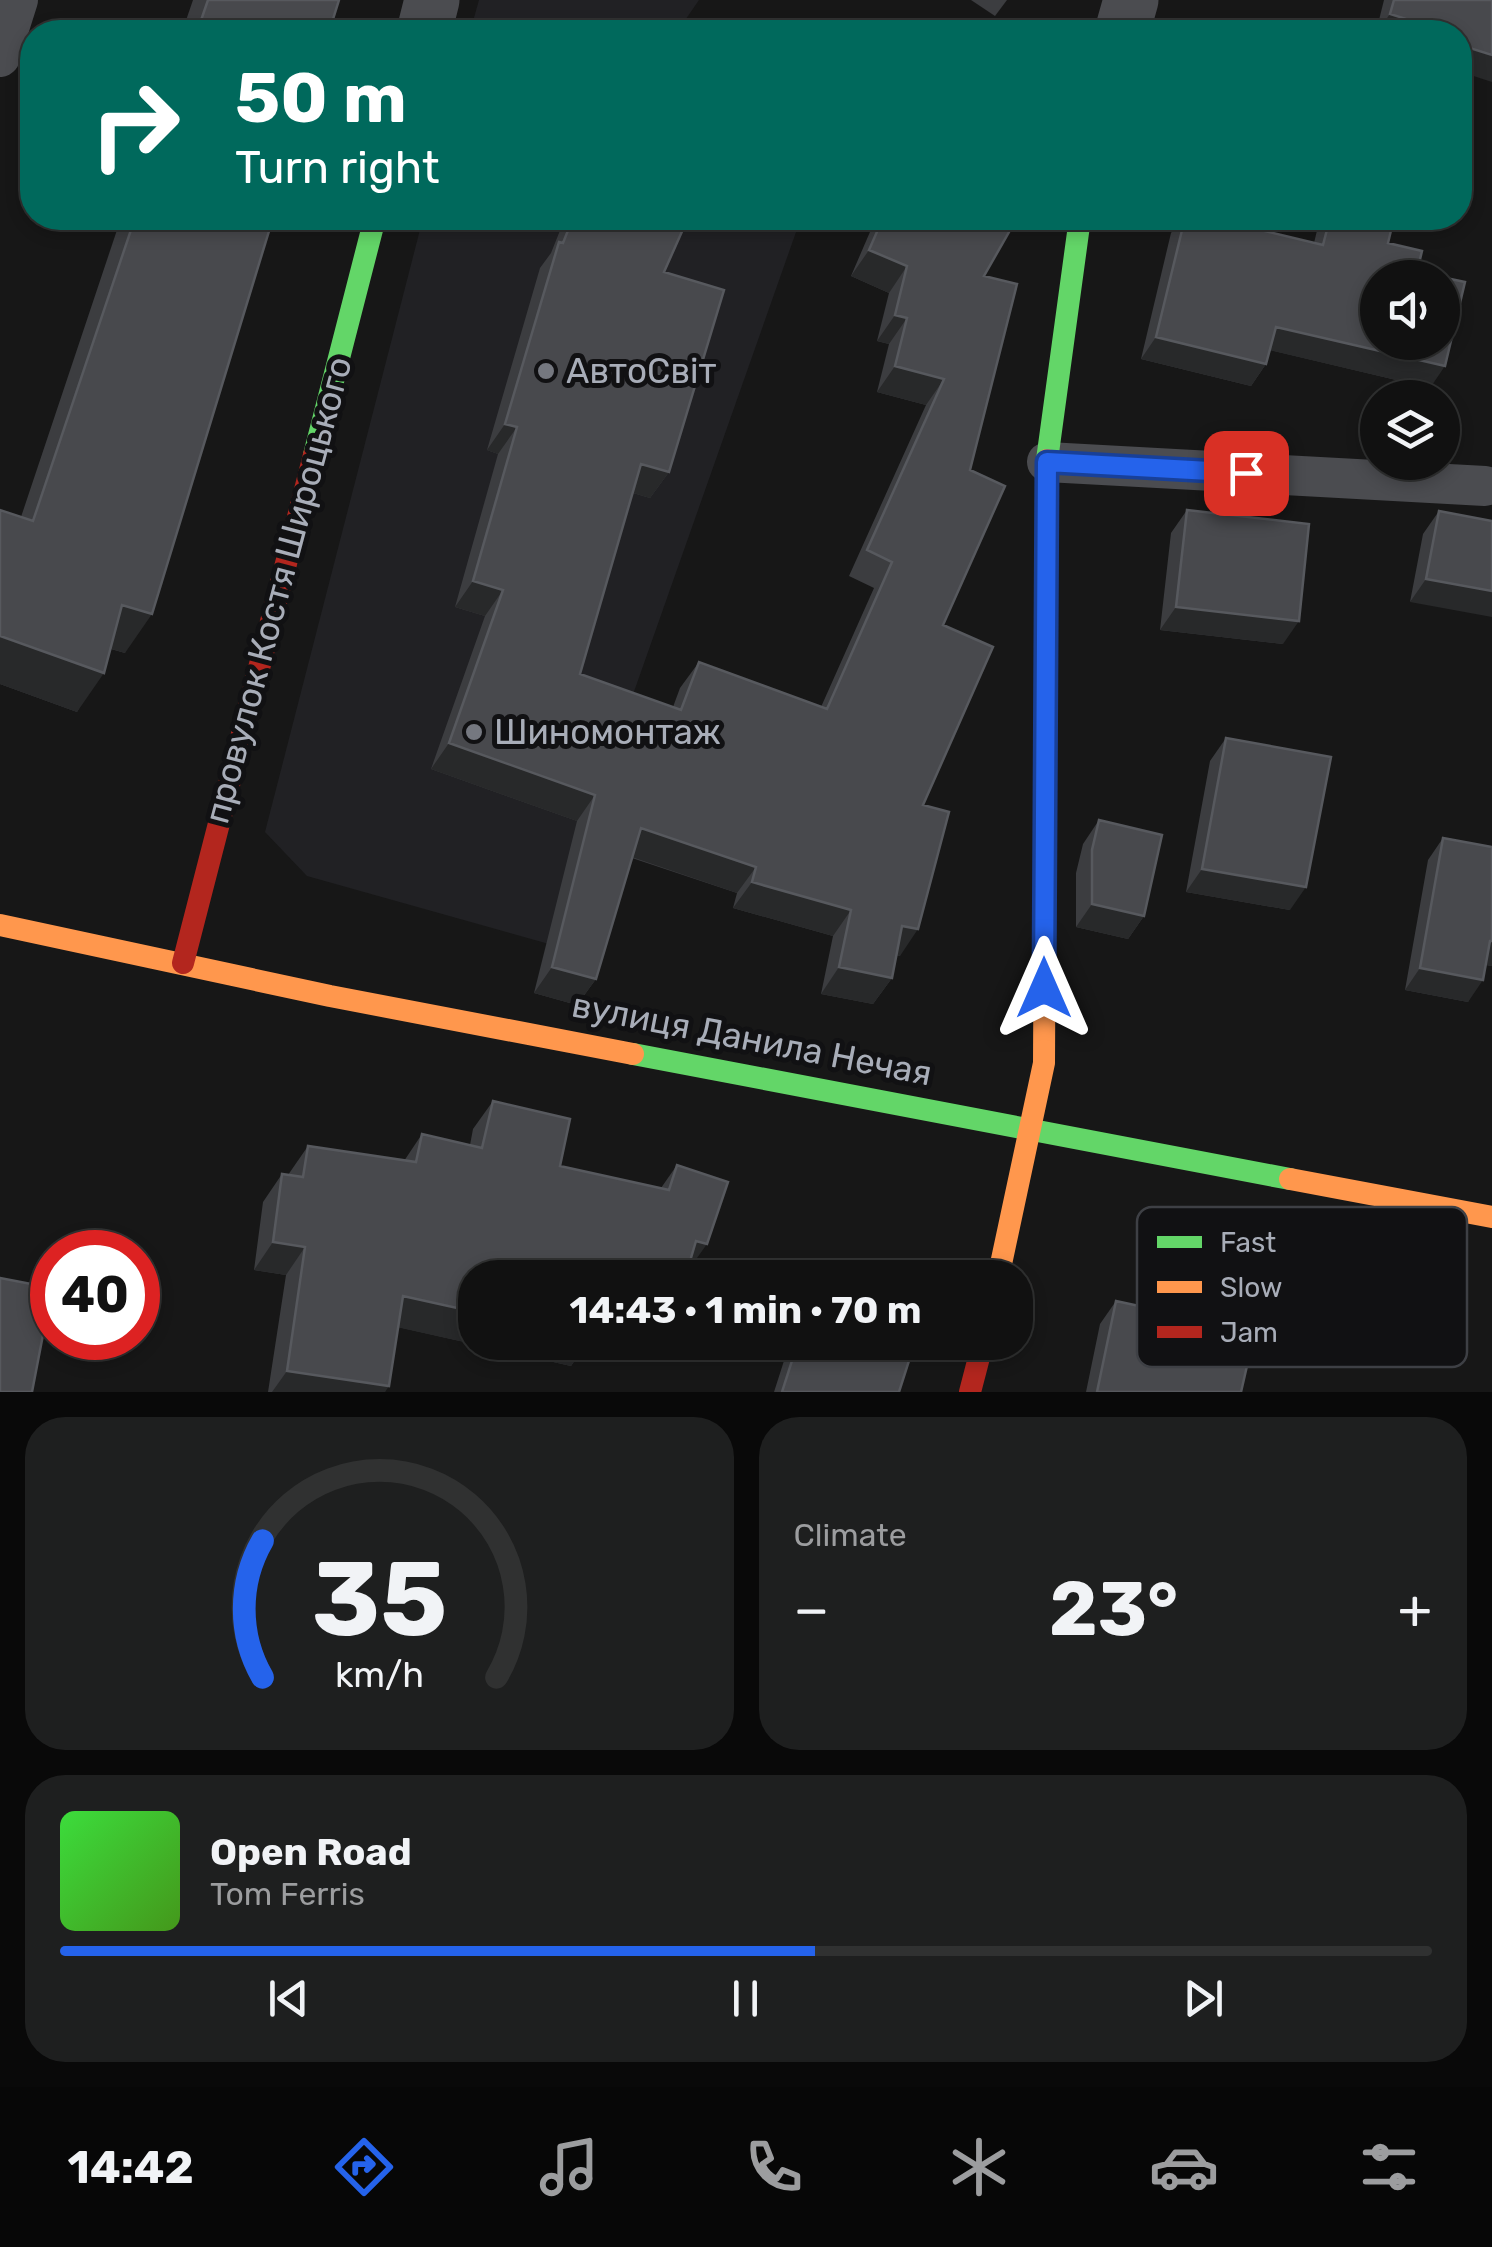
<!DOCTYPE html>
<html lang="en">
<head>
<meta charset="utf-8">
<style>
  body { margin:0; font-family:Rubik,sans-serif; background:#1e1f1f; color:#f1f3f6; height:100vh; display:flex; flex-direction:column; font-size:38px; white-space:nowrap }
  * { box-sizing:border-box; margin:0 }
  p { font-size:32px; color:#9c9d9f }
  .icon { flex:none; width:55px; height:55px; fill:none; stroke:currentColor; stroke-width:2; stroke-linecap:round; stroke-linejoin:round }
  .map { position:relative; height:1392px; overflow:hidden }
  .details { display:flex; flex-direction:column; gap:25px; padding:25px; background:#090909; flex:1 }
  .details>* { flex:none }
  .top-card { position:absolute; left:20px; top:20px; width:1452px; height:210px; border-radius:40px; box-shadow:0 5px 15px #0003,0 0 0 2px #303131; background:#00695c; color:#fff; overflow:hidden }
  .tools { position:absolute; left:1360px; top:260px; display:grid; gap:20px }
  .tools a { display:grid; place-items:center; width:100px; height:100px; border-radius:50%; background:#111; box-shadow:0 5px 15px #0003,0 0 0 2px #303131; font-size:50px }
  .speed { position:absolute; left:30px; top:1230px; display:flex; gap:20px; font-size:50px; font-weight:700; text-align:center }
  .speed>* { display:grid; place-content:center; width:130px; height:130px; border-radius:50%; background:#111; box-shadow:0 5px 15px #0003,0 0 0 2px #303131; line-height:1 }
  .speed .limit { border:15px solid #d22; background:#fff; color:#111 }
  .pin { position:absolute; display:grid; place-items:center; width:85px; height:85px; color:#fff; margin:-42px; border-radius:20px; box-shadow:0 5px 15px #0006 }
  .me { position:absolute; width:110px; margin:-55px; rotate:0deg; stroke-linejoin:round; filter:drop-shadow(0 0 8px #0008) }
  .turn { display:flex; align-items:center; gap:35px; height:210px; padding:0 50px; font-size:45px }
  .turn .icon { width:130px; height:130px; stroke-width:2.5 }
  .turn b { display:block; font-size:70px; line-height:85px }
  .big { font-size:75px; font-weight:700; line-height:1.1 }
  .details .card { flex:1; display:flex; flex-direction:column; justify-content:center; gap:15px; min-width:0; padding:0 35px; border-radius:40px; background:#1e1f1f }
  .details .dial { align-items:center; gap:0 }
  .dial svg { height:260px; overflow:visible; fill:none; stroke:#303131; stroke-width:7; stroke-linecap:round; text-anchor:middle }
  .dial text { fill:#f1f3f6; stroke:none }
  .song { display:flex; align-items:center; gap:30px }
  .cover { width:120px; height:120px; border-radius:15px; background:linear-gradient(135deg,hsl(120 70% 55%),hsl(100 70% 35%)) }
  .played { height:10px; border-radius:5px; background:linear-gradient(90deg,#2563eb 55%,#303131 55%) }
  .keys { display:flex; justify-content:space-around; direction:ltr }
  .heat { display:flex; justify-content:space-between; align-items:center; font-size:55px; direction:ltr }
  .details .tiles { flex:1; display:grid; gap:25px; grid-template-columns:1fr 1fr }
  .card:last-child { grid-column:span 2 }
  .trip { position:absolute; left:458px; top:1260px; width:575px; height:100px; border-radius:40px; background:#111; box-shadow:0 5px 15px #0003,0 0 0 2px #303131; font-weight:700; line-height:100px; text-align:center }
  .tabs { display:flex; height:160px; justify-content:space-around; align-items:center; background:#070707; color:#9c9d9f }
  .tabs .icon { width:70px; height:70px }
  .tabs .on { color:#2563eb }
  .tabs b { font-size:45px; color:#f1f3f6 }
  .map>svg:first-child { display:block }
  .built { fill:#212124 }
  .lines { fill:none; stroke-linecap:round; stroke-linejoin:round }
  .lane { stroke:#4b4c50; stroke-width:40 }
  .street { stroke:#4b4c50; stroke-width:55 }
  .fast { stroke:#63d668; stroke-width:22 }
  .slow { stroke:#ff974d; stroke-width:22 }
  .jam { stroke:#b3261e; stroke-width:22 }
  .wall { fill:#3c3d40 }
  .shaded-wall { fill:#28292a }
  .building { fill:#48494d; stroke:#57595e; stroke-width:2.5; fill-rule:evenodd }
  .route-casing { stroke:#184099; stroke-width:25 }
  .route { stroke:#2563eb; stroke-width:18 }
  .poi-dot { fill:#757880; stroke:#111113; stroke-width:4 }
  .labels { text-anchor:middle; stroke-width:10; stroke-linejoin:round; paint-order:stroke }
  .poi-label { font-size:35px; fill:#a8adb8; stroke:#111113; text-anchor:start }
  .street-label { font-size:35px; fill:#a8adb8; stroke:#111113 }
  .key { fill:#111113; stroke:#3e4045; stroke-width:2.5 }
  .key-label { font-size:28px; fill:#a8adb8 }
</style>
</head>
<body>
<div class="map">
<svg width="1492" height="1392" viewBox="0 0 1492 1392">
  <rect width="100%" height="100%" fill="#171717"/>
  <!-- built -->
  <path class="built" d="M 479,0 L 699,0 L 677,32 L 470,32 Z
    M 423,218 L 801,218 L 624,720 L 574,951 L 307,876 L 265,832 Z"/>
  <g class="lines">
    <!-- lane -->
    <path class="lane" d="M 0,57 L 18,0
      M 1047,462 L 1485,486"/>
    <!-- street -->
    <path class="street" d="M 424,32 L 432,0
      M 1122,32 L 1131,0"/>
    <!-- fast -->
    <path class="fast" d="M 314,455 L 375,218
      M 1047,460 L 1080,218
      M 633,1054 L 1290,1179"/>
    <!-- slow -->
    <path class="slow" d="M 0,925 L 330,996 L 633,1054
      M 1290,1179 L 1492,1217
      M 998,1278 L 1044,1063 L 1047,460"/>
    <!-- jam -->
    <path class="jam" d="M 183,963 L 314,455
      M 970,1392 L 983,1342"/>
  </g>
  <!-- wall -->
  <path class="wall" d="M 193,0 L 339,0 L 329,32 L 182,32 Z
    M 971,0 L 1007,0 L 995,16 Z
    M 1384,0 L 1492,0 L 1460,74 L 1460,32 L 1376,32 Z
    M 121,218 L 273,218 L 125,653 L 111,649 L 77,712 L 0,684 L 0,510 L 21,517 Z
    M 565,218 L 688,218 L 664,272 L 669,472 L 650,498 L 633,493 L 580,674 L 673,707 L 680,688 L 699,662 L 821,707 L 874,588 L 849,576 L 926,405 L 877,392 L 889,344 L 877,341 L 889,293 L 851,276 L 876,218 L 1017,218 L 984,276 L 970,470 L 943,625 L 923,805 L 900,956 L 896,955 L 892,978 L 873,1004 L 821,994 L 833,936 L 733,908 L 737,893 L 632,858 L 596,979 L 577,1005 L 534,993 L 577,821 L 431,769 L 485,616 L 455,607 L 498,454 L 487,450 L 540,268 L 551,253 Z
    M 1182,218 L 1210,218 L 1314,243 L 1320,218 L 1394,218 L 1388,243 L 1417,272 L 1430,388 L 1270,350 L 1266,364 L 1251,386 L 1141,359 L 1171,233 Z
    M 1187,510 L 1283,644 L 1160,630 L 1171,533 Z
    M 1439,511 L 1492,521 L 1410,602 L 1423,534 Z
    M 1226,738 L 1290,910 L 1186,892 L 1210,761 Z
    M 1099,820 L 1144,916 L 1128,939 L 1076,927 L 1076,873 L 1083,844 Z
    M 1443,838 L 1492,847 L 1492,966 L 1486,965 L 1468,1002 L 1405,990 L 1428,860 Z
    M 493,1101 L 560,1166 L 661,1188 L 677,1165 L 728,1182 L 475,1342 L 587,1342 L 571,1366 L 398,1327 L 385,1392 L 268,1392 L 286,1275 L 254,1270 L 263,1202 L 282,1174 L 288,1175 L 308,1146 L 404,1161 L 422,1134 L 470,1145 L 473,1129 Z
    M 1116,1301 L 1241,1392 L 1086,1392 L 1100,1324 Z
    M 790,1342 L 915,1342 L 899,1392 L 774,1392 Z"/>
  <!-- shaded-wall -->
  <path class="shaded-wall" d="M 1390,14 L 1419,23 L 1412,32 L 1377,32 Z
    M 1470,48 L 1492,55 L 1492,82 L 1461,72 L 1460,74 L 1460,62 Z
    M 869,250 L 907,266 L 889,293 L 851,276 Z
    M 895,315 L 907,318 L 889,344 L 877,341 Z
    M 1276,327 L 1445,366 L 1430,388 L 1260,348 Z
    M 1156,337 L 1266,364 L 1251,386 L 1141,359 Z
    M 895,366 L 944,379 L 926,405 L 877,392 Z
    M 505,424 L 517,427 L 498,454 L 487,450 Z
    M 641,464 L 669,472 L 650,498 L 623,490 Z
    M 1426,579 L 1492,591 L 1492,617 L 1410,602 Z
    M 473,581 L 503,590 L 485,616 L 455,607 Z
    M 122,605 L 152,614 L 125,653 L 95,644 Z
    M 1176,607 L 1299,621 L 1283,644 L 1160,630 Z
    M 0,636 L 104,673 L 77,712 L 0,684 Z
    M 449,743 L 595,795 L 577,821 L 431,769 Z
    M 641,828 L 756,867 L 737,893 L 623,854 Z
    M 1202,869 L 1306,887 L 1290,910 L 1186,892 Z
    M 752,882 L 851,910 L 833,936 L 733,908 Z
    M 1092,904 L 1144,916 L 1128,939 L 1076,927 Z
    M 902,926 L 918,929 L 900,956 L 883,952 Z
    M 1490,941 L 1492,941 L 1492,966 L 1475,963 Z
    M 552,967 L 596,979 L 577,1005 L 534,993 Z
    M 839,967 L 892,978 L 873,1004 L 821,994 Z
    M 1420,968 L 1483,980 L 1468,1002 L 1405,990 Z
    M 696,1241 L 707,1244 L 687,1272 Z
    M 273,1242 L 305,1247 L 286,1275 L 254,1270 Z
    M 403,1296 L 475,1312 L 475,1342 L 587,1342 L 571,1366 L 383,1324 Z
    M 633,1342 L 657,1342 L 653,1348 Z
    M 287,1371 L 389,1386 L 385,1392 L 272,1392 Z"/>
  <!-- building -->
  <path class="building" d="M 208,0 L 339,0 L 329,32 L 197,32 Z
    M 1394,0 L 1492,0 L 1492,55 L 1470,48 L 1464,68 L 1460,66 L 1460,32 L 1417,32 L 1419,23 L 1390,14 Z
    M 135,218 L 273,218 L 152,614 L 122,605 L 104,673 L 0,636 L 0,510 L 33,521 Z
    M 573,218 L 688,218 L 664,272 L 724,290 L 669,472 L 641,464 L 580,674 L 681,710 L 699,662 L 827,709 L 892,562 L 867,550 L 944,379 L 895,366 L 907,318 L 895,315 L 907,266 L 869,250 L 883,218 L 1017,218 L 984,276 L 1017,284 L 970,470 L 1005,486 L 943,625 L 993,647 L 923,805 L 949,812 L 918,929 L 902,926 L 892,978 L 839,967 L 851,910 L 752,882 L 756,867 L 641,828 L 596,979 L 552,967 L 595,795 L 449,743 L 503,590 L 473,581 L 517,427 L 505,424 L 559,242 L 563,243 Z
    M 1185,218 L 1210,218 L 1323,245 L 1330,218 L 1394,218 L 1388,243 L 1422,251 L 1417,272 L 1465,282 L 1445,366 L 1276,327 L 1266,364 L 1156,337 ZM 1378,278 L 1442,278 L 1442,342 L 1378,342 Z
    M 1187,510 L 1309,524 L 1299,621 L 1176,607 Z
    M 1439,511 L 1492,521 L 1492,591 L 1426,579 Z
    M 1226,738 L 1331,757 L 1306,887 L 1202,869 Z
    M 1099,820 L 1162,835 L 1144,916 L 1092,904 L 1092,850 Z
    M 1443,838 L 1492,847 L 1492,941 L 1490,941 L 1483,980 L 1420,968 Z
    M 493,1101 L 570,1119 L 560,1166 L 669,1190 L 677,1165 L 728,1182 L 707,1244 L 696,1241 L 685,1278 L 475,1278 L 475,1312 L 403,1296 L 389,1386 L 287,1371 L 305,1247 L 273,1242 L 282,1174 L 303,1177 L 308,1146 L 416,1162 L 422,1134 L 482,1148 Z
    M 0,1278 L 52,1288 L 32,1392 L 0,1392 Z
    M 1116,1301 L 1255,1331 L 1241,1392 L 1097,1392 Z
    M 798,1342 L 915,1342 L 899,1392 L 782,1392 Z"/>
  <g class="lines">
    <defs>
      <path id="route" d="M 1044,988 L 1047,462 L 1246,473"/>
    </defs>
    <!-- route casing -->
    <use href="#route" class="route-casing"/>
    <!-- route -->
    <use href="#route" class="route"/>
  </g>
  <!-- markers -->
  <g class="poi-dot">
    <circle cx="546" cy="371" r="10"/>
    <circle cx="474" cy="732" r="10"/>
  </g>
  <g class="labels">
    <!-- poi labels -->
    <g class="poi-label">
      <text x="566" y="383">АвтоСвіт</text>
      <text x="494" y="744">Шиномонтаж</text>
    </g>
    <!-- street labels -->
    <g class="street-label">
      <text transform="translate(278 590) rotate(-75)" y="12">провулок Костя Широцького</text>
      <text transform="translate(752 1039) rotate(11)" y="12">вулиця Данила Нечая</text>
    </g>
  </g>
  <!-- legend -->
  <rect x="1137" y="1207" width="330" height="160" rx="15" class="key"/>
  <rect x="1157" y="1236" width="45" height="12" fill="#63d668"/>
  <rect x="1157" y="1281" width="45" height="12" fill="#ff974d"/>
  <rect x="1157" y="1326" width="45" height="12" fill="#b3261e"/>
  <g class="key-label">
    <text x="1220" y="1252">Fast</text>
    <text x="1220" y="1297">Slow</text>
    <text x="1220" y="1342">Jam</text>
  </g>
</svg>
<div class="tools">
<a><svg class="icon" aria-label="sound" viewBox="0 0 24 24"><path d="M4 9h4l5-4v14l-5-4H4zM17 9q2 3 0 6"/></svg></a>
<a><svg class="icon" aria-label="layers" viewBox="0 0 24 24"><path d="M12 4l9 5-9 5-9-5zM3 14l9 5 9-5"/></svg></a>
</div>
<div class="speed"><div class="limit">40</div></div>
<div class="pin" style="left:1246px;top:473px;background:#d93025"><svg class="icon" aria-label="arrive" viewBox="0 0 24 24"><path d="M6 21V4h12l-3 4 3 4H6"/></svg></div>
<svg class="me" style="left:1044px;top:988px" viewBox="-20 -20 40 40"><path d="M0-17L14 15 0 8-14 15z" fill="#2563eb" stroke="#fff" stroke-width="4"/></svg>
<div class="trip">14:43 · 1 min · 70 m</div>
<div class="top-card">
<div class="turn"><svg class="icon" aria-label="right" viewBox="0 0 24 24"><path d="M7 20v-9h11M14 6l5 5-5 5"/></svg><div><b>50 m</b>Turn right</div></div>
</div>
</div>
<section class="details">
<div class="tiles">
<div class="card dial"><svg viewBox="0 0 100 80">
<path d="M14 69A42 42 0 1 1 86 69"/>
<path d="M14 69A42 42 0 0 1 14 27" stroke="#2563eb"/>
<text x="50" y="56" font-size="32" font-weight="700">35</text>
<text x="50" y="72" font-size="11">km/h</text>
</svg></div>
<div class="card"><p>Climate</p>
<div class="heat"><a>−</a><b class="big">23°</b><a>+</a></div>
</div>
<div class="card">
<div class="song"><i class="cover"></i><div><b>Open Road</b><p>Tom Ferris</p></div></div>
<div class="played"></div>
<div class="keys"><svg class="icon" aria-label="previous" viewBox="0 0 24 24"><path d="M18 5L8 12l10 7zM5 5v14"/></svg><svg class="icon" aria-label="pause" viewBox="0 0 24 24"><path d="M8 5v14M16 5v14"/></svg><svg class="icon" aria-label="next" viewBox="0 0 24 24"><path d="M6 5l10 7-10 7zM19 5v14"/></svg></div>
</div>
</div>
</section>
<nav class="tabs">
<b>14:42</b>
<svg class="icon on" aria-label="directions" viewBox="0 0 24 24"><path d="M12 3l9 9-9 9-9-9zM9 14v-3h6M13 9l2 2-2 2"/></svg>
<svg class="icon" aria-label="music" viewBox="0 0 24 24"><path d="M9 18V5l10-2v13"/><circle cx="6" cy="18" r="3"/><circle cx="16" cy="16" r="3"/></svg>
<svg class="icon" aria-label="phone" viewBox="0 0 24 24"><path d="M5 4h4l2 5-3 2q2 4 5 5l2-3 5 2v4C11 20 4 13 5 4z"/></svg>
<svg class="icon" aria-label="climate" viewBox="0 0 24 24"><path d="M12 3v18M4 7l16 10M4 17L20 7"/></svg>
<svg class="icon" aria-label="car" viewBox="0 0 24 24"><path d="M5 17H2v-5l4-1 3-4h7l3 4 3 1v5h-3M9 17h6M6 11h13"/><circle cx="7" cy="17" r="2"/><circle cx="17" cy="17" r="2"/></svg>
<svg class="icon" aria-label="filters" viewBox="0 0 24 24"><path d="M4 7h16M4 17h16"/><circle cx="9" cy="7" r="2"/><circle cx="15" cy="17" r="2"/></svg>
</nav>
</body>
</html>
